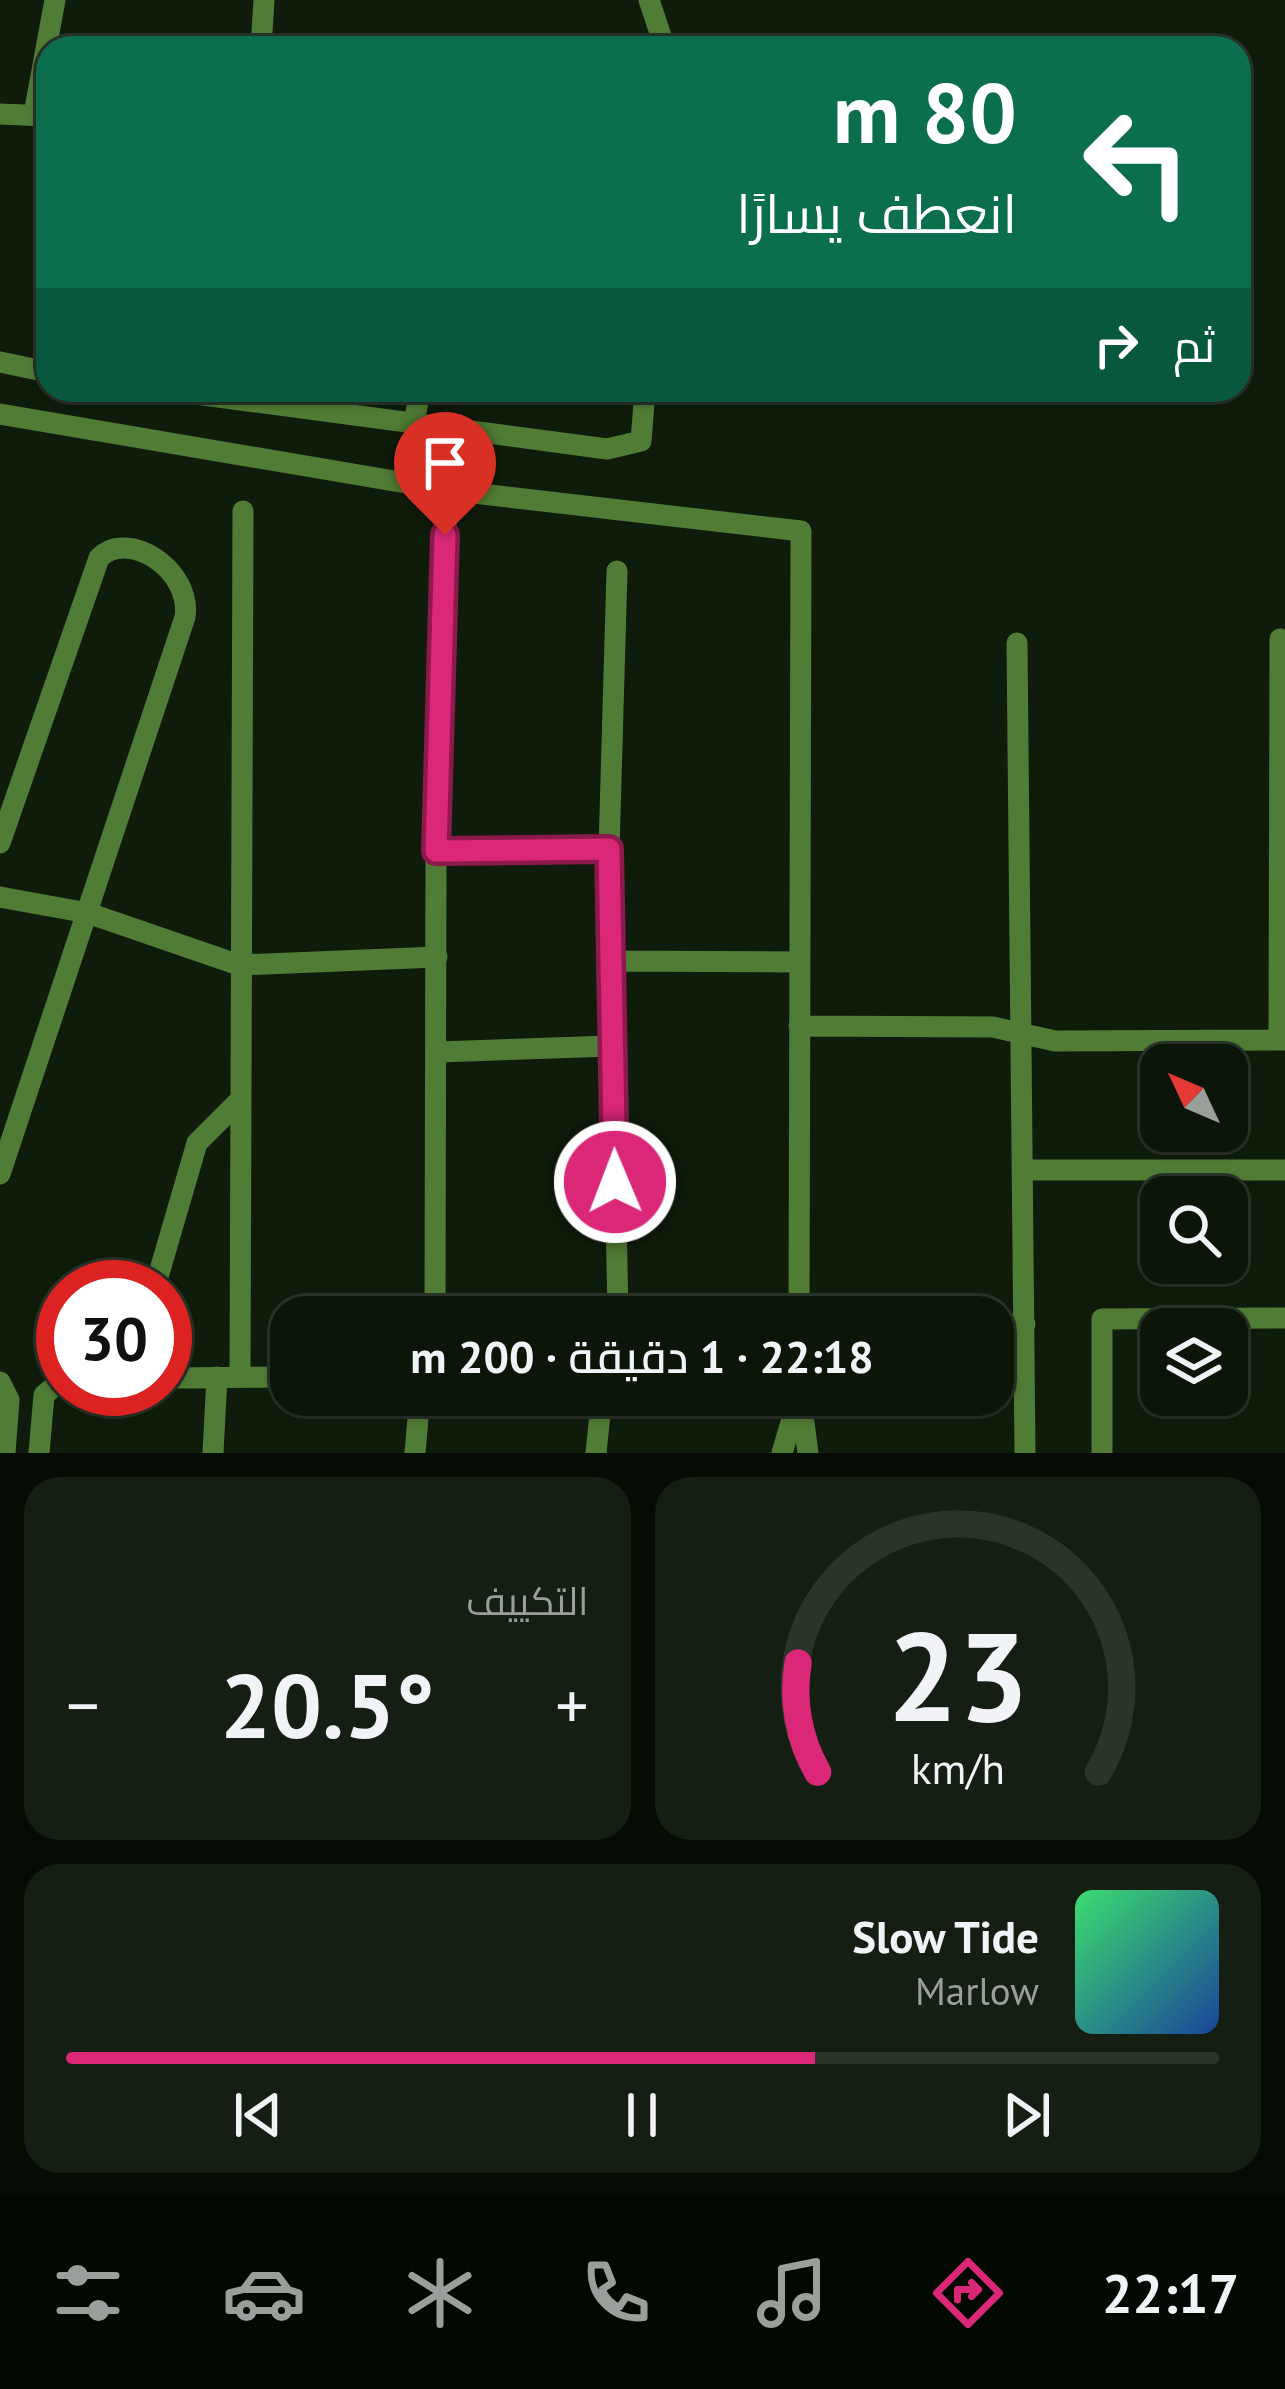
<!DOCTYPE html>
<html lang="ar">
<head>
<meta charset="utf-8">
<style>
  body { margin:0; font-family:"PT Sans",Cairo,sans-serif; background:#141e12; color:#f1f3f6; direction:rtl; height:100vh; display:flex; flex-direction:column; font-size:45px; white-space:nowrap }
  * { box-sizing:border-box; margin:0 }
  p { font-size:39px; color:#9a9f9c }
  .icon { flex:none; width:66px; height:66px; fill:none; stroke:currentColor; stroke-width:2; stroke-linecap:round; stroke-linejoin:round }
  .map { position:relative; height:1453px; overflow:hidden; direction:ltr }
  .details { display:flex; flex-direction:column; gap:24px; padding:24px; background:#060c04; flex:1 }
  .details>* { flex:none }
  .guide { position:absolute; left:36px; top:36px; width:1215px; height:366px; border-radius:36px; box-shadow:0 3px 9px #0004,0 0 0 3px #2b3429; direction:rtl; background:#0b6e4f; color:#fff; overflow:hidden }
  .needle { width:78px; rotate:314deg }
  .buttons { position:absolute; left:1140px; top:1044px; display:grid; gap:24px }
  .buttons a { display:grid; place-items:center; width:108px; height:108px; border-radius:24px; background:#0b1508; box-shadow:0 3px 9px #0004,0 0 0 3px #2b3429; font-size:60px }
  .speed { position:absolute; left:36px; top:1260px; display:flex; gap:24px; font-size:60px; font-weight:700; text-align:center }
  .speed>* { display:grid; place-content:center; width:156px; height:156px; border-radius:50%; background:#0b1508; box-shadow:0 3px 9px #0004,0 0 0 3px #2b3429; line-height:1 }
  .speed .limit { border:18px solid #d22; background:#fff; color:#111 }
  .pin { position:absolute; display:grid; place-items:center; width:102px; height:102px; color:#fff; margin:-123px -51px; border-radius:50% 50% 50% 0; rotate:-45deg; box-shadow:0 0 12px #0007 }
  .pin .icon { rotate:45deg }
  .me { position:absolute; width:132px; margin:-66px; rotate:359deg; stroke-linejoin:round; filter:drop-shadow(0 0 9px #0008) }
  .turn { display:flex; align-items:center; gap:42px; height:252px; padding:0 36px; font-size:54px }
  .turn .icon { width:156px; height:156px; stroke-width:2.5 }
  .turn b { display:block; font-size:84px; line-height:102px }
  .then { display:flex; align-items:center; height:114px; padding:0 36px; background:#0003; gap:24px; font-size:45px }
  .big { font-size:90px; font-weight:600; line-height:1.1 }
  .details .widget { flex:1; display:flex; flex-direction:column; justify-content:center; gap:18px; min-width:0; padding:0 42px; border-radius:36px; background:#141e12 }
  .details .dial { align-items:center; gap:0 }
  .dial svg { height:312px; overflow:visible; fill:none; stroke:#2b3429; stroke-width:7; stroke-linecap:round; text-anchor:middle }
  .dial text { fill:#f1f3f6; stroke:none }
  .song { display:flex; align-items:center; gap:36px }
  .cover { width:144px; height:144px; border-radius:18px; background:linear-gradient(135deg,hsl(140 70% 55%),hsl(220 70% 35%)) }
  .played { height:12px; border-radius:6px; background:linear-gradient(90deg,#db2777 65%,#2b3429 65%) }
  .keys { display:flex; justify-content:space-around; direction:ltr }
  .heat { display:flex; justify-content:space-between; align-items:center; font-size:66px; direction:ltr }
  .details .tiles { flex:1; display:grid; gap:24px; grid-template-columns:1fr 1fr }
  .widget:last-child { grid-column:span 2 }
  .trip { position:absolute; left:270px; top:1296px; width:744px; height:120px; border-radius:36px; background:#0b1508; box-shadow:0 3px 9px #0004,0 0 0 3px #2b3429; font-weight:600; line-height:120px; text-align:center; direction:rtl }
  .menu { display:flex; height:192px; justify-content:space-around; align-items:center; background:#040803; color:#9a9f9c }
  .menu .icon { width:84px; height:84px }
  .menu .current { color:#db2777 }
  .menu b { font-size:54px; color:#f1f3f6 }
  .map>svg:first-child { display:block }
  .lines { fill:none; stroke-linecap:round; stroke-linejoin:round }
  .street { stroke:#517c35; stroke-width:21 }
  .route-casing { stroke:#8e194d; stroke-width:30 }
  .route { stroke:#db2777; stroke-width:21 }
</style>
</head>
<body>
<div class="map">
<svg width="1285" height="1453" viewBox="0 0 1285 1453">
  <rect width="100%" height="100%" fill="#0f1c0b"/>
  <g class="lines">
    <!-- street -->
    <path class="street" d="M 649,0 L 665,48
      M 261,48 L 264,0
      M 0,114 L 47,116
      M 34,114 L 55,0
      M 0,362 L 48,372
      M 166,390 L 607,449 L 641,441 L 645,390
      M 0,414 L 447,490 L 801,531 L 799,1317
      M 414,424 L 420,390
      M 617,571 L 609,849 L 618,1317
      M 1017,643 L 1025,1453
      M 0,843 L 99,558 C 128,528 192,570 185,617 L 0,1174
      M 436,851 L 609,849
      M 0,897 L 88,913 L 239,965 L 437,957
      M 611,961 L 799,962
      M 799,1026 L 993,1027 L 1055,1041 L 1285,1040
      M 1279,1040 L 1280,639
      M 438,1052 L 611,1046
      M 1025,1170 L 1285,1170
      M 155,1287 L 197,1143 L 238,1102
      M 435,1317 L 436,851 L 447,490
      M 993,1324 L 1025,1324
      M 240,1377 L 243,511
      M 165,1378 L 291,1377
      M 0,1382 L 9,1400 L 5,1453
      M 801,1400 L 808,1453
      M 39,1453 L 44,1395 L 63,1379
      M 213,1453 L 217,1377
      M 415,1453 L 420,1395
      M 596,1453 L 602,1395
      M 782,1453 L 799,1395
      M 1102,1453 L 1102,1319 L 1285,1318"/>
  </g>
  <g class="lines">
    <defs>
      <path id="route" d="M 445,535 L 436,851 L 609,849 L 615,1182"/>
    </defs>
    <!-- route casing -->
    <use href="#route" class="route-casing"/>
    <!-- route -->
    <use href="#route" class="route"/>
  </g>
</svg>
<div class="buttons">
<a><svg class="needle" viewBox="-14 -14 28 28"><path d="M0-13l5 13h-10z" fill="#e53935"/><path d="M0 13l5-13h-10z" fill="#9a9f9c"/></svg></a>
<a><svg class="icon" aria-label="search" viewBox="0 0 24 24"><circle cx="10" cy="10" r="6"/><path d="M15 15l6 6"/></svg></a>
<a><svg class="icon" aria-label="layers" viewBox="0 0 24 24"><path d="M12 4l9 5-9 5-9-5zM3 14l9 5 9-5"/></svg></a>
</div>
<div class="speed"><div class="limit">30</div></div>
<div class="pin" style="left:445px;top:535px;background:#d93025"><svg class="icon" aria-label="arrive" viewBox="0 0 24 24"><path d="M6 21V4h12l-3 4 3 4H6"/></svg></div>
<svg class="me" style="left:615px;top:1182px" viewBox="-20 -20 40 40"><circle r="17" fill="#db2777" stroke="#fff" stroke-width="3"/><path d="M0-11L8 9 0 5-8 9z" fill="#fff"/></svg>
<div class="trip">22:18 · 1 دقيقة · 200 m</div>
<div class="guide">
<div class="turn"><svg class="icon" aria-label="left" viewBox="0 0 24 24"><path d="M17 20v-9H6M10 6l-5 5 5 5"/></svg><div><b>80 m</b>انعطف يسارًا</div></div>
<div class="then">ثم<svg class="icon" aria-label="right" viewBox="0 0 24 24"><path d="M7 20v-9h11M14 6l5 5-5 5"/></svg></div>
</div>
</div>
<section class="details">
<div class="tiles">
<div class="widget dial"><svg viewBox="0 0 100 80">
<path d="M14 69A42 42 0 1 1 86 69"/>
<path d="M14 69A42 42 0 0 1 9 41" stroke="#db2777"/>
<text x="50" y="56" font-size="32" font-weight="700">23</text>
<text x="50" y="72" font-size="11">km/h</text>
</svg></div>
<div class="widget"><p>التكييف</p>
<div class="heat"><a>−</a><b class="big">20.5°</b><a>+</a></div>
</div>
<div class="widget">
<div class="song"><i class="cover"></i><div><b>Slow Tide</b><p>Marlow</p></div></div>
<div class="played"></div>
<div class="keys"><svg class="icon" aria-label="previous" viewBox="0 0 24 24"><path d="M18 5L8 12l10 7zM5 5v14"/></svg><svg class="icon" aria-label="pause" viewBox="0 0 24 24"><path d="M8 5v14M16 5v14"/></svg><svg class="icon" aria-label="next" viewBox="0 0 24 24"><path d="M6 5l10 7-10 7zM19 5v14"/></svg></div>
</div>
</div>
</section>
<nav class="menu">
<b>22:17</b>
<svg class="icon current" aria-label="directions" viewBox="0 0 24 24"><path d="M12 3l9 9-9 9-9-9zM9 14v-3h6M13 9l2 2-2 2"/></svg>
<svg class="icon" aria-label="music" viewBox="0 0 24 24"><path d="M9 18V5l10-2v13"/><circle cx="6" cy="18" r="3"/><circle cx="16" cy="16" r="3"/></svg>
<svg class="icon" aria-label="phone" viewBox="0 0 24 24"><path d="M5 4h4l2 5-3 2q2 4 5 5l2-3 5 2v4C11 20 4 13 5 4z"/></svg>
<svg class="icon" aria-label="climate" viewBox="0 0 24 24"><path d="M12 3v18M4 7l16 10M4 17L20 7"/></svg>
<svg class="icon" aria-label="car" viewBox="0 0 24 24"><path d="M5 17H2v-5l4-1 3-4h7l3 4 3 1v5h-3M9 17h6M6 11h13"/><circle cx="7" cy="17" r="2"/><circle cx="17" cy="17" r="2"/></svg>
<svg class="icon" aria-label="filters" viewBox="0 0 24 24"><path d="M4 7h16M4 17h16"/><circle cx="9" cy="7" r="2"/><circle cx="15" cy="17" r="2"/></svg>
</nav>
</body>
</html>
